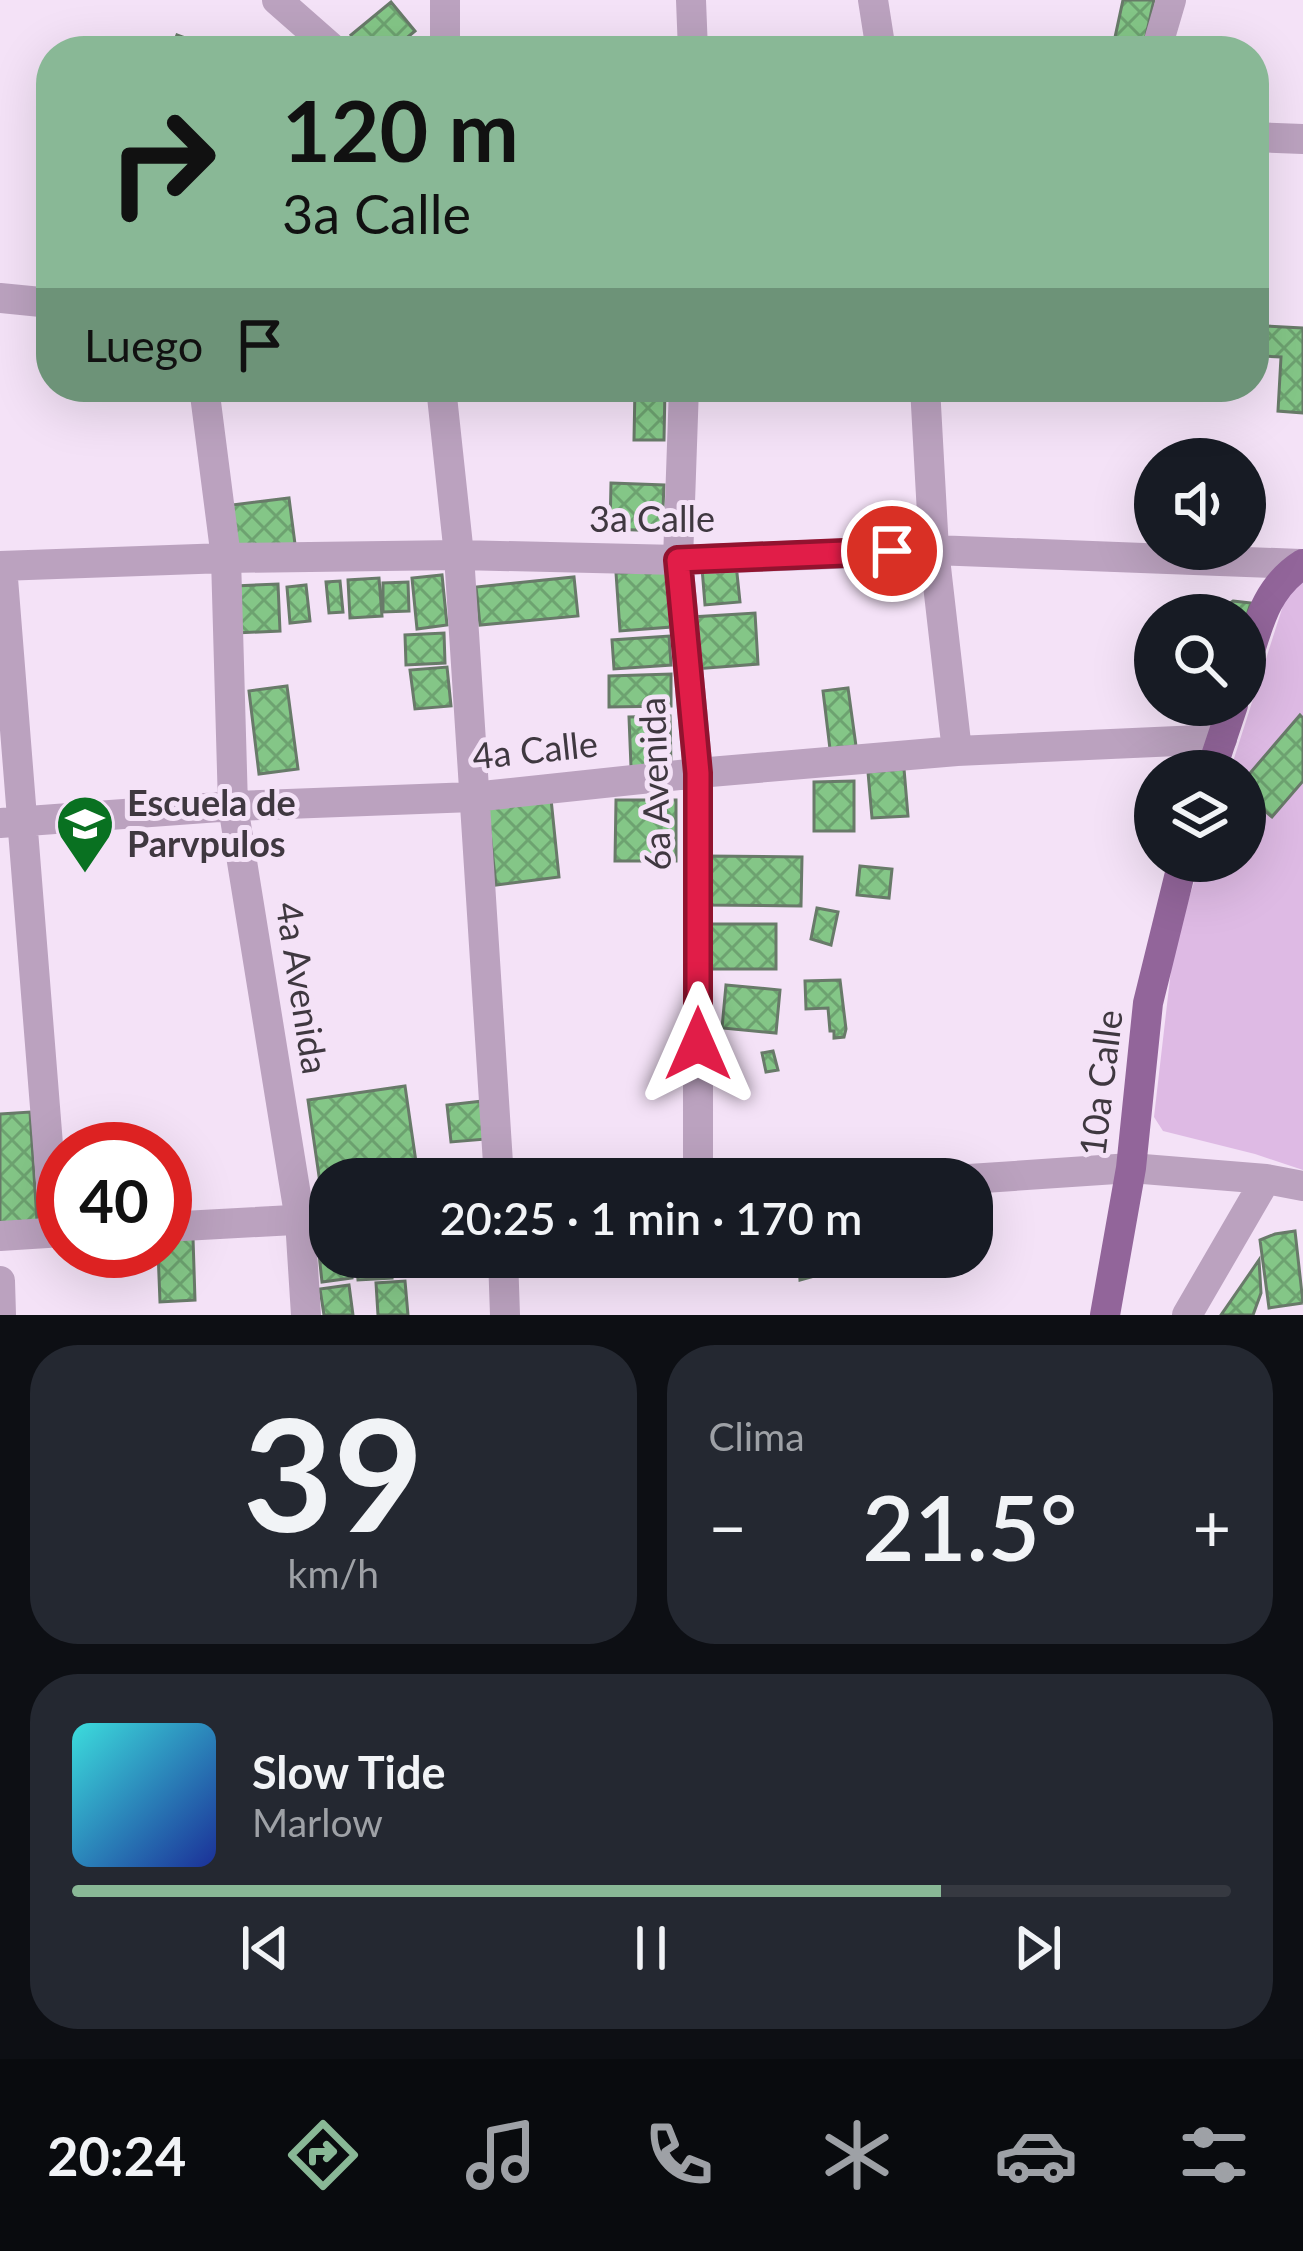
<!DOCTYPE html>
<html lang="es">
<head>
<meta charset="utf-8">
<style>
  body { margin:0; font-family:Lato,sans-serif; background:#242831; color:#f1f3f6; height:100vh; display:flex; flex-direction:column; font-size:45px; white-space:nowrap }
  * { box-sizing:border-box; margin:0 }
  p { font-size:39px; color:#9ea1a6 }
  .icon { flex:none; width:66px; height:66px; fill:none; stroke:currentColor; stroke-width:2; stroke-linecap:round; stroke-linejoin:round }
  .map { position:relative; height:1315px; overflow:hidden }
  .panel { display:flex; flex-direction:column; gap:30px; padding:30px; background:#0d0f14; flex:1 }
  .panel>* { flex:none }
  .top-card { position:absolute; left:36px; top:36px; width:1233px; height:366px; border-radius:48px; box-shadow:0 12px 48px #0002; background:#89b896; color:#111; overflow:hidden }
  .tools { position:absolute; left:1134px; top:438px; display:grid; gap:24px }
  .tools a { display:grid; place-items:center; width:132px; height:132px; border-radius:50%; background:#171b24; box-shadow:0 12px 48px #0002; font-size:60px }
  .speed { position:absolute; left:36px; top:1122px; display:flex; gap:24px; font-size:60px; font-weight:700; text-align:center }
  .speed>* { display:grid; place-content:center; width:156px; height:156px; border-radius:50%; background:#171b24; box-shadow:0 12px 48px #0002; line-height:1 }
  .speed .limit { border:18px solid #d22; background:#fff; color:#111 }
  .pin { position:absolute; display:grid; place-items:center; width:102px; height:102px; color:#fff; margin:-51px; border:6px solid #fff; border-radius:50%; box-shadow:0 3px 12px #0007 }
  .me { position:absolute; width:132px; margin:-66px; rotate:0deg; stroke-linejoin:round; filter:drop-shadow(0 0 9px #0008) }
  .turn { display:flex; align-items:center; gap:42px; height:252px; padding:0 48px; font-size:54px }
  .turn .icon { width:156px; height:156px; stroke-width:2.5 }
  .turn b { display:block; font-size:84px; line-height:102px }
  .then { display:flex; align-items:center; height:114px; padding:0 48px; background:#0003; gap:24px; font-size:45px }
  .big { font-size:90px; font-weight:600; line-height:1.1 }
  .panel .widget { flex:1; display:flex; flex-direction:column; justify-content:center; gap:18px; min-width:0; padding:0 42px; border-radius:48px; background:#242831 }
  .panel .dial { align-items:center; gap:0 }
  .dial b { font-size:156px; line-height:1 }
  .song { display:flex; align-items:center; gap:36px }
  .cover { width:144px; height:144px; border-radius:18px; background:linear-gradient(135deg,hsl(180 70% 55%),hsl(230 70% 35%)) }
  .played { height:12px; border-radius:6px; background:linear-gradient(90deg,#89b896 75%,#363941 75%) }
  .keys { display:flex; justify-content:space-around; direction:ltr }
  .heat { display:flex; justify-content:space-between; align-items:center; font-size:66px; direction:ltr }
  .panel .tiles { flex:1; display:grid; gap:30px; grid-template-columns:1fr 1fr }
  .widget:last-child { grid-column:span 2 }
  .trip { position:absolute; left:309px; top:1158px; width:684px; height:120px; border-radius:48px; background:#171b24; box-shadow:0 12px 48px #0002; font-weight:600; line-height:120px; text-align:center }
  .menu { display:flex; height:192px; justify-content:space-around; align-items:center; background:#090b0e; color:#9ea1a6 }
  .menu .icon { width:84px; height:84px }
  .menu .selected { color:#89b896 }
  .menu b { font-size:54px; color:#f1f3f6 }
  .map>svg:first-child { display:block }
  .garden { fill:#debae4 }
  .building { fill:url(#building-cross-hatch); stroke:#687a69; stroke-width:3 }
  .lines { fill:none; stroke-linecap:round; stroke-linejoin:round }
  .minor { stroke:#bba2bf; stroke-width:30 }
  .major { stroke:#92659a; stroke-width:30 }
  .route-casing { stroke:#92132f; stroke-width:30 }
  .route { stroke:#e11d48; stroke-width:21 }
  .labels { text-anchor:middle; stroke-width:10; stroke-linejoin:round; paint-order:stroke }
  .street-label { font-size:36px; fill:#3f3840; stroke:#f4e2f7 }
  .poi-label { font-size:36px; font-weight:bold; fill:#3f3840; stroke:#f4e2f7; text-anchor:start }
</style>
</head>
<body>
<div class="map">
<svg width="1303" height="1315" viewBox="0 0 1303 1315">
  <defs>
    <pattern id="building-cross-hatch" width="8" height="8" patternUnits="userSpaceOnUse" patternTransform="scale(3)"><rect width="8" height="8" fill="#84c687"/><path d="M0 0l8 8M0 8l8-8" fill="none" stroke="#6da270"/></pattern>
  </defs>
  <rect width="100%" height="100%" fill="#f4e2f7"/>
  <!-- garden -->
  <path class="garden" d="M 1303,577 L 1303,1170 L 1255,1154 L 1163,1131 L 1154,1117 L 1174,944 L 1201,861 L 1245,861 L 1245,771 L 1230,771 L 1288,590 Z"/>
  <!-- building -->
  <path class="building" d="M 1123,0 L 1154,0 L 1143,49 L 1114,42 Z
    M 391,2 L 415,31 L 391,51 L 364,51 L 351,35 Z
    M 177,35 L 220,51 L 171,51 Z
    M 1060,38 L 1090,42 L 1089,51 L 1058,51 Z
    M 1265,326 L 1303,328 L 1303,413 L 1278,411 L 1281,357 L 1263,356 Z
    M 635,387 L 665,387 L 664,440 L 634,440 Z
    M 611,483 L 664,485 L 662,531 L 610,529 Z
    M 289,498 L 295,544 L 230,552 L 224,506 Z
    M 736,564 L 740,602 L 705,605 L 702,568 Z
    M 667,570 L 671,627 L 620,631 L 616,573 Z
    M 442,575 L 447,625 L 417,629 L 412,578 Z
    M 574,577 L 578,616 L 480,625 L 476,587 Z
    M 379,578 L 382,616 L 350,618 L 348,580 Z
    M 340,581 L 343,612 L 329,613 L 326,582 Z
    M 408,582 L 409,611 L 383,612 L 383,583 Z
    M 278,584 L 280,631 L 236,633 L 235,586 Z
    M 306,585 L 310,621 L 290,623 L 287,587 Z
    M 1233,601 L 1251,603 L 1245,621 L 1245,615 L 1213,615 Z
    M 755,613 L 758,664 L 695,669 L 692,617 Z
    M 444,633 L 445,663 L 406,665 L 405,635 Z
    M 669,636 L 671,665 L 614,669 L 612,640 Z
    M 447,667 L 451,706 L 415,709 L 410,670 Z
    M 671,674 L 671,706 L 609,707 L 609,676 Z
    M 287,686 L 298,769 L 259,774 L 249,691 Z
    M 848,688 L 856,746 L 830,749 L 823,691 Z
    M 1300,715 L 1303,718 L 1303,781 L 1272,817 L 1245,794 L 1245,779 Z
    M 670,716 L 671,765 L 631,767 L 629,717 Z
    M 904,769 L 908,816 L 872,818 L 868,772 Z
    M 854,781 L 854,831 L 814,831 L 814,782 Z
    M 551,799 L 559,877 L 496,885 L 487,806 Z
    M 616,800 L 676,800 L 676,861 L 615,861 Z
    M 704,856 L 802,857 L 801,906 L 703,905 Z
    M 860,866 L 892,869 L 889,898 L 857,895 Z
    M 817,908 L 838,912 L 831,945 L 811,939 Z
    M 707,924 L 776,924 L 776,969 L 707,969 Z
    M 840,980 L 846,1029 L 844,1037 L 834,1038 L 834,1031 L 830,1031 L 828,1008 L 806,1009 L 805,981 Z
    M 726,985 L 780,990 L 776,1033 L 722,1028 Z
    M 773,1051 L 778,1070 L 766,1072 L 762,1053 Z
    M 405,1086 L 417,1169 L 330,1179 L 330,1181 L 320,1183 L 308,1100 Z
    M 483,1101 L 487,1139 L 451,1142 L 447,1105 Z
    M 30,1112 L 37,1221 L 0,1223 L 0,1114 Z
    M 330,1225 L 330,1257 L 350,1257 L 352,1278 L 322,1282 L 316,1226 Z
    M 1295,1231 L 1303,1303 L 1269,1308 L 1260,1240 L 1275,1234 Z
    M 165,1238 L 193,1238 L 195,1300 L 160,1302 L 158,1251 L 165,1251 Z
    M 356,1257 L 390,1257 L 392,1278 L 358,1280 Z
    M 819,1259 L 822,1274 L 800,1280 L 799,1264 Z
    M 1259,1260 L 1261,1293 L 1253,1315 L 1221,1315 Z
    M 405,1281 L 408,1315 L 378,1315 L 376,1283 Z
    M 349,1285 L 353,1315 L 324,1315 L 320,1289 Z"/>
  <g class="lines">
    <!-- minor -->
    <path class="minor" d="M 277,0 L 335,51
      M 445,0 L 445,51
      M 691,0 L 693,51
      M 873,0 L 881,51
      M 1156,51 L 1171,0
      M 1254,137 L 1303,139
      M 0,298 L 51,303
      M 204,387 L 226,558 L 233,806 L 300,1220 L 306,1315
      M 441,387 L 459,555 L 499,1179
      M 684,387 L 678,560 L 698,773 L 698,1179
      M 925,387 L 934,550 L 957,751
      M 0,566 L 226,558 L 459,555 L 678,560 L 934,550 L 1301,564
      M 2,566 L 55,1233
      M 0,823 L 233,806 L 473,797 L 698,773 L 957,751 L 1222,739
      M 969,1179 L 1131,1168 L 1266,1179 L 1303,1186
      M 165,1227 L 330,1218
      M 0,1236 L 63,1232
      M 503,1257 L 505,1315
      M 0,1281 L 1,1315
      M 1187,1315 L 1266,1179"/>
    <!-- major -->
    <path class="major" d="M 1245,667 C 1258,626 1265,588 1303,564
      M 1211,771 L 1233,705
      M 1105,1315 L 1131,1168 L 1148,1003 L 1183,861"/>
  </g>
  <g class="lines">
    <defs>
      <path id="route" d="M 698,1044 L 698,773 L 678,560 L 892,551"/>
    </defs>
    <!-- route casing -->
    <use href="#route" class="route-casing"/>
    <!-- route -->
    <use href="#route" class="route"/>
  </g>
  <!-- icons -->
  <defs>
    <symbol id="school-pin" viewBox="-11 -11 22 30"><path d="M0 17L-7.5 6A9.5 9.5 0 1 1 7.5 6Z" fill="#097121" stroke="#f4e2f7"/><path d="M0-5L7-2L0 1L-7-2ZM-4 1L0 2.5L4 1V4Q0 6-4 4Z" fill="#fff"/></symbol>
  </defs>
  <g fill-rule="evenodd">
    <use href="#school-pin" x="52" y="791" width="66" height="90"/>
  </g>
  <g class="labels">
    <!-- street labels -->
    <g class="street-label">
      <text x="652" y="532">3a Calle</text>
      <text transform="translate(535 750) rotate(-6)" y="13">4a Calle</text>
      <text transform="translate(655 784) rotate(-92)" y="13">6a Avenida</text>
      <text transform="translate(302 988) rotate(81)" y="13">4a Avenida</text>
      <text transform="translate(1101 1083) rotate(-83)" y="13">10a Calle</text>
    </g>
    <!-- poi labels -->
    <g class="poi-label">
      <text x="127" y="816">Escuela de<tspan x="127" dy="41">Parvpulos</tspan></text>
    </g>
  </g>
</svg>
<div class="tools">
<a><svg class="icon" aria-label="sound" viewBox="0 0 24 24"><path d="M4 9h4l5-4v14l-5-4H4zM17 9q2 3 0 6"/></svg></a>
<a><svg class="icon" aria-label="search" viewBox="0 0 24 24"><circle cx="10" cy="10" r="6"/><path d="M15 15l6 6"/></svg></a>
<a><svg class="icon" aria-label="layers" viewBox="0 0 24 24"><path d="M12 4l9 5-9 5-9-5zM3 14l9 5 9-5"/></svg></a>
</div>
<div class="speed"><div class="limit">40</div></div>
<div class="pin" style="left:892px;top:551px;background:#d93025"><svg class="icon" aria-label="arrive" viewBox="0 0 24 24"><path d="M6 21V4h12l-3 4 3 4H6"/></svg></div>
<svg class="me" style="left:698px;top:1044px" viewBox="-20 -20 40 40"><path d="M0-17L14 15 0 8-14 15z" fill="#e11d48" stroke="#fff" stroke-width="4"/></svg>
<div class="trip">20:25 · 1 min · 170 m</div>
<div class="top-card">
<div class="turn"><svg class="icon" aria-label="right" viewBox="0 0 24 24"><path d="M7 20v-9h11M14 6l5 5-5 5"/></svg><div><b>120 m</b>3a Calle</div></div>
<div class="then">Luego<svg class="icon" aria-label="arrive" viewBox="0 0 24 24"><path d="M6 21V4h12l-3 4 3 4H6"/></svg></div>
</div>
</div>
<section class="panel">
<div class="tiles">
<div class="widget dial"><b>39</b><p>km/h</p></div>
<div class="widget"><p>Clima</p>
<div class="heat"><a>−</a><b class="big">21.5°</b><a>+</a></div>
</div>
<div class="widget">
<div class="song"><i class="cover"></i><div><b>Slow Tide</b><p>Marlow</p></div></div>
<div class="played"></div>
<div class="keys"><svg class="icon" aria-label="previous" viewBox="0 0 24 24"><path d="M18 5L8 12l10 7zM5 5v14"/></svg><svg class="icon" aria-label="pause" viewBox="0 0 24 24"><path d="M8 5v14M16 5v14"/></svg><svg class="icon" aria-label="next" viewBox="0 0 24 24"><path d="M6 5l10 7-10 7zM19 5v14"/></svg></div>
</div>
</div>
</section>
<nav class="menu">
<b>20:24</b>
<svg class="icon selected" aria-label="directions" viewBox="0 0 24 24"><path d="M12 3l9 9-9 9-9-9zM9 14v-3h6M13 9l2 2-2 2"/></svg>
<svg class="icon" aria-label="music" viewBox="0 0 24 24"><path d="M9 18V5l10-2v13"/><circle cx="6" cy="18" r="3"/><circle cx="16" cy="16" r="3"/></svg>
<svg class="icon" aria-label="phone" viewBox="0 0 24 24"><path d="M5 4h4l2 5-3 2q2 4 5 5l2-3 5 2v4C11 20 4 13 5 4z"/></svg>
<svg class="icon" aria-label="climate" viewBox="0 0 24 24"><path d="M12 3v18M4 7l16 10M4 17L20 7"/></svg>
<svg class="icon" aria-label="car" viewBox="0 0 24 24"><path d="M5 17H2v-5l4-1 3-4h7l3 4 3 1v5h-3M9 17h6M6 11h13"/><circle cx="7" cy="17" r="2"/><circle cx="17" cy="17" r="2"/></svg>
<svg class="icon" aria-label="filters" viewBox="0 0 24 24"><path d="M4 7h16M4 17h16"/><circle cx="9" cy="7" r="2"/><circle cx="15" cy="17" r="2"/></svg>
</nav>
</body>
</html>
